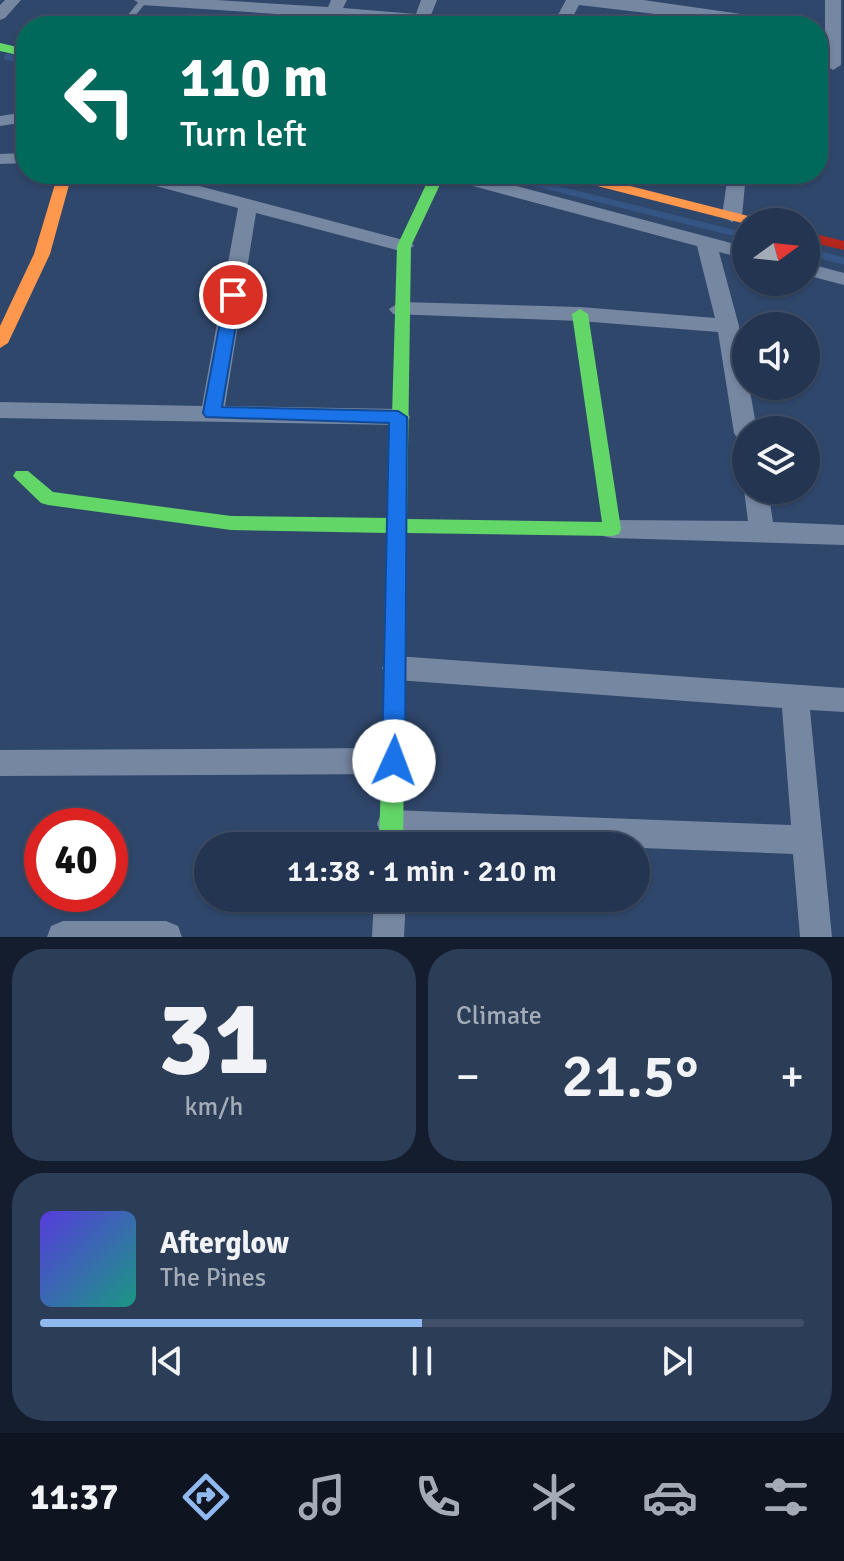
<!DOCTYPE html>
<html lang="en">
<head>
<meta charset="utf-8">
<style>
  body { margin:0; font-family:Signika,sans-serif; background:#2c3d58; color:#f1f3f6; height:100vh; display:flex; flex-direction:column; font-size:30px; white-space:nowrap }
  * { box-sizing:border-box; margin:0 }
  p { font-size:26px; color:#a3abb7 }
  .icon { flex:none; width:44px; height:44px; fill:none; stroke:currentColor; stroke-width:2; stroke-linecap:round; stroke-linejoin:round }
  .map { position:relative; height:937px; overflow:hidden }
  .drawer { display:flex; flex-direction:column; gap:12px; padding:12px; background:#141d2d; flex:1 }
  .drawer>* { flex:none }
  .top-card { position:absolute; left:16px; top:16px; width:812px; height:168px; border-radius:32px; box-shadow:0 2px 6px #0004,0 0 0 2px #415068; background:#00695c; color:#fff; overflow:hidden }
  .needle { width:52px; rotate:75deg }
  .controls { position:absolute; left:732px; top:208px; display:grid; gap:16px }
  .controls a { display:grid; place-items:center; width:88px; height:88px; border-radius:50%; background:#243551; box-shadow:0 2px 6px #0004,0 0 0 2px #415068; font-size:40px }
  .speed { position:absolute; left:24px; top:808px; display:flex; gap:16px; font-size:40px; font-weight:700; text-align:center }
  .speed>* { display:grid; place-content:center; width:104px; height:104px; border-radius:50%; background:#243551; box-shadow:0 2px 6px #0004,0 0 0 2px #415068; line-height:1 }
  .speed .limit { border:12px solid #d22; background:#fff; color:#111 }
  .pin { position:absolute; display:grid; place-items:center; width:68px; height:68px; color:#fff; margin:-34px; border:4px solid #fff; border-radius:50%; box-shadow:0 2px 8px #0007 }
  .me { position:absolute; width:88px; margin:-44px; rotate:2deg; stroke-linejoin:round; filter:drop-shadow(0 0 6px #0008) }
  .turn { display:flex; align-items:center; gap:28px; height:168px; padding:0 32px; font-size:36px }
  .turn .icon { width:104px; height:104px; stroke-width:2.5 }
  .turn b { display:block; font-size:56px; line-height:68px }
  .big { font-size:60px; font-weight:600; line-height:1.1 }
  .drawer .widget { flex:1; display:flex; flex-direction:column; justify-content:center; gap:12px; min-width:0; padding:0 28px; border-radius:32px; background:#2c3d58 }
  .drawer .dial { align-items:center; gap:0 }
  .dial b { font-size:104px; line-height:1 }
  .song { display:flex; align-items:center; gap:24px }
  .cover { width:96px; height:96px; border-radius:12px; background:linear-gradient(135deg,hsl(250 70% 55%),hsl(170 70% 35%)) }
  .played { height:8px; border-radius:4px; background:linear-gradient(90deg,#90b9f0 50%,#415068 50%) }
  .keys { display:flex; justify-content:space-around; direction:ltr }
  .heat { display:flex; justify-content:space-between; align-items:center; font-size:44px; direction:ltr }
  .drawer .tiles { flex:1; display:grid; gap:12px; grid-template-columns:1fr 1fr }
  .widget:last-child { grid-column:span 2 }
  .trip { position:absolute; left:194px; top:832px; width:456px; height:80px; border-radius:40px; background:#243551; box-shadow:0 2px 6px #0004,0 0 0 2px #415068; font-weight:600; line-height:80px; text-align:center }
  .tab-bar { display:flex; height:128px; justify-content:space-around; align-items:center; background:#0e1520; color:#a3abb7 }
  .tab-bar .icon { width:56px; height:56px }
  .tab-bar .current { color:#90b9f0 }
  .tab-bar b { font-size:36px; color:#f1f3f6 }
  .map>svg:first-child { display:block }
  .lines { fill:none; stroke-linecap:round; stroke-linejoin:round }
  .stream-far1 { stroke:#355585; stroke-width:6 }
  .stream { stroke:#355585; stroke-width:7 }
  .lane { fill:#7687a2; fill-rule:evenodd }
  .street { fill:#7687a2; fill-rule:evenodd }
  .fast { fill:#63d668; fill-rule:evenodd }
  .slow { fill:#ff974d; fill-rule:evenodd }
  .jam { fill:#b3261e; fill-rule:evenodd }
  .route { fill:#1a73e8; stroke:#114b97; stroke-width:2 }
</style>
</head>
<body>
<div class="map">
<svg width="844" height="937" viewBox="0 0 844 937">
  <rect width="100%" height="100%" fill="#30476c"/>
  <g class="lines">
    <!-- stream-far1 -->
    <path class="stream-far1" d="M 7,57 L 26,61
      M 498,174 L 746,236"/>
    <!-- stream -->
    <path class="stream" d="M 806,251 L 844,261"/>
    <!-- lane -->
    <path class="lane" d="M 140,0 L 148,0 L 127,26 L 119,26 Z"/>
    <!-- street -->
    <path class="street" d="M 5,0 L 21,0 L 5,18 L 0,20 L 0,5 Z
      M 134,0 L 216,0 L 328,7 L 331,0 L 347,0 L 343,8 L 416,14 L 421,0 L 437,0 L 431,15 L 487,21 L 495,26 L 411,26 L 412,23 L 142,5 Z
      M 566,0 L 643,0 L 748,15 L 756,20 L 748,25 L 579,5 L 568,26 L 552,26 Z
      M 825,0 L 841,0 L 841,65 L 833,70 L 825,65 Z
      M 26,112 L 26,122 L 0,126 L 0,116 Z
      M 26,153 L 26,163 L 0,164 L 0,154 Z
      M 124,174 L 154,174 L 411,242 L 414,246 L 404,252 L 256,213 L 225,406 L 398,409 L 406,411 L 410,417 L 406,423 L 398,425 L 0,418 L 0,402 L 202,406 L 238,208 L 126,178 Z
      M 441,174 L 471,174 L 746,247 L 746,259 L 719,252 L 739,326 L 746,386 L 749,386 L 757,430 L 746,430 L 746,441 L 738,439 L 734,433 L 718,332 L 580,321 L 393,314 L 389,309 L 400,302 L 580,307 L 715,318 L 697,246 L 443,178 Z
      M 728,174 L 746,174 L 742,216 L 732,222 L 722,216 Z
      M 806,263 L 844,273 L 844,285 L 806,275 Z
      M 746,486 L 746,490 L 768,490 L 773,522 L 844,525 L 844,545 L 612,538 L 603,536 L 599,529 L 603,522 L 612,520 L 748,521 L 744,490 Z
      M 396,656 L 844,688 L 844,712 L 810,710 L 832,937 L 800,937 L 793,854 L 392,838 L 381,834 L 377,824 L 381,814 L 392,810 L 791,825 L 782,708 L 396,680 L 386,676 L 382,668 L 386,660 Z
      M 394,748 L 404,752 L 409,761 L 404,770 L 394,774 L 0,776 L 0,750 Z
      M 374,898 L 406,898 L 404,937 L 372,937 Z
      M 63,921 L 166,921 L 178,926 L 182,937 L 47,937 L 51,926 Z"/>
    <!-- fast -->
    <path class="fast" d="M 0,43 L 26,49 L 26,57 L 0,51 Z
      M 431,174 L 445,174 L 411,246 L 407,519 L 602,522 L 572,314 L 580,309 L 588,314 L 621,529 L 619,534 L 612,536 L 407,533 L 403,846 L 379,846 L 388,533 L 231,530 L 48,505 L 41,503 L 13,476 L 16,471 L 28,471 L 53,492 L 231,516 L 389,518 L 397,246 Z"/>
    <!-- slow -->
    <path class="slow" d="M 58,174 L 72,174 L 50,254 L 8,343 L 0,348 L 0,326 L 34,254 Z
      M 560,174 L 583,174 L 760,219 L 762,222 L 746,224 L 562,177 Z"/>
    <!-- jam -->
    <path class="jam" d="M 806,232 L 844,241 L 844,250 L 806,241 Z"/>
  </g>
  <!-- route -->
  <path class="route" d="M 233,290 L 241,295 L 222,407 L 398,411 L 407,417 L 405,761 L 401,768 L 394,771 L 386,768 L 382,761 L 389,423 L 206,417 L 203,413 L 225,295 Z"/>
</svg>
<div class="controls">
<a><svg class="needle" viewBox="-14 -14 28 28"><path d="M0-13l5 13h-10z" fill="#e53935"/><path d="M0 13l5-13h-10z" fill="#a3abb7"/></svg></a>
<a><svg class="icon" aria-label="sound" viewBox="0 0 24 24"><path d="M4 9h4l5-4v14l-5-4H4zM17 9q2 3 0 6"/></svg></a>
<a><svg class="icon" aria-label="layers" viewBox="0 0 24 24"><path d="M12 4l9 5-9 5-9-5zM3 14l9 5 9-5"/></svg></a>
</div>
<div class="speed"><div class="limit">40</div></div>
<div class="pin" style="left:233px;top:295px;background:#d93025"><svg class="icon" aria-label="arrive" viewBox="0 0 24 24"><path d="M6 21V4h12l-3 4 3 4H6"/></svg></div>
<svg class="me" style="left:394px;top:761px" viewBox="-20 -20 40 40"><circle r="19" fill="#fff"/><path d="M0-13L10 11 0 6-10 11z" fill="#1a73e8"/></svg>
<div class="trip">11:38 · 1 min · 210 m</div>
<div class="top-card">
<div class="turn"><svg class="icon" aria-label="left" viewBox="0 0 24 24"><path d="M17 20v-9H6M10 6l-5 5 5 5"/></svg><div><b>110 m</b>Turn left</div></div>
</div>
</div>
<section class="drawer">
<div class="tiles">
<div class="widget dial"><b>31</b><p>km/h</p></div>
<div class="widget"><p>Climate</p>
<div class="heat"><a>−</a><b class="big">21.5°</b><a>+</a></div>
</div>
<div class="widget">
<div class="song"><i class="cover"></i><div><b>Afterglow</b><p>The Pines</p></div></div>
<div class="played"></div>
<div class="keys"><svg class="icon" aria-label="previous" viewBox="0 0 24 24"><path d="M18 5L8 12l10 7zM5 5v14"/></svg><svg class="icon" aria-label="pause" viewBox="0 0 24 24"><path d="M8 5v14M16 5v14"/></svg><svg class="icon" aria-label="next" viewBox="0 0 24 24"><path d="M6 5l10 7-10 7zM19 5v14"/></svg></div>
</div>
</div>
</section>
<nav class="tab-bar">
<b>11:37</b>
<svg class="icon current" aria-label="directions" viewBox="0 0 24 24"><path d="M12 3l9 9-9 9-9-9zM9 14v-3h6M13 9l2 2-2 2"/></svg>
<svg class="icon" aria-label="music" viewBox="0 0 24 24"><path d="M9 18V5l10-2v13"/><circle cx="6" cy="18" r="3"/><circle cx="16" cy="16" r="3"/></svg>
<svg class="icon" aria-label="phone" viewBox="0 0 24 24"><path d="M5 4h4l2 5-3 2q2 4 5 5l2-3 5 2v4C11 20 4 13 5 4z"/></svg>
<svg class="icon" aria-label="climate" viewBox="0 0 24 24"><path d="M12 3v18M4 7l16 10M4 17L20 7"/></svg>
<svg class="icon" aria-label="car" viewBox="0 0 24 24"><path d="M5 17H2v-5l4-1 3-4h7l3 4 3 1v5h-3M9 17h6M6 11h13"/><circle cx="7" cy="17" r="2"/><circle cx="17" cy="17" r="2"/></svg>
<svg class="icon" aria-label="filters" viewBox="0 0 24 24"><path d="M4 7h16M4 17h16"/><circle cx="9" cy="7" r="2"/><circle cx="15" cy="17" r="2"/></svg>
</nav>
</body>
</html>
